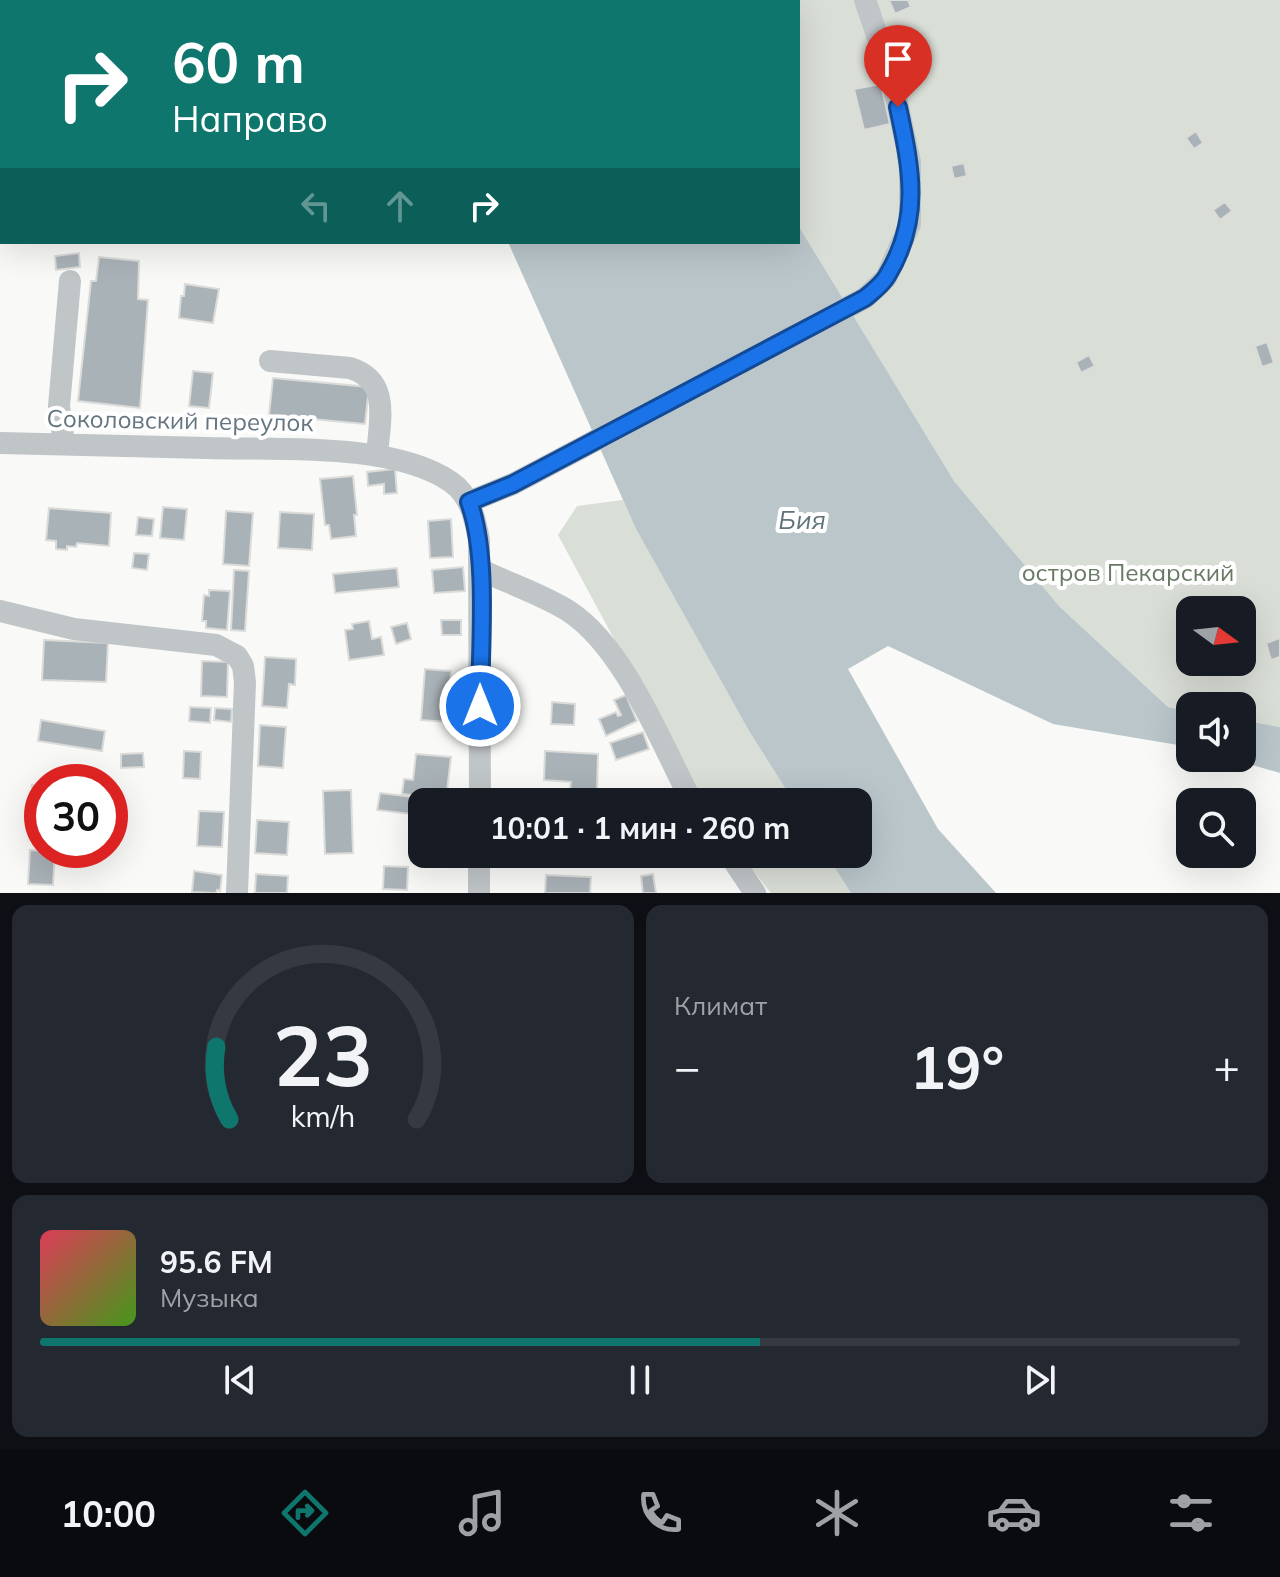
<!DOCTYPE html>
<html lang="ru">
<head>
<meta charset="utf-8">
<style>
  body { margin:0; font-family:Mulish,sans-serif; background:#242831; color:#f1f3f6; height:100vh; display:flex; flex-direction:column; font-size:30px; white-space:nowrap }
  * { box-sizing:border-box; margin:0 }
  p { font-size:26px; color:#9ea1a6 }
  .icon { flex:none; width:44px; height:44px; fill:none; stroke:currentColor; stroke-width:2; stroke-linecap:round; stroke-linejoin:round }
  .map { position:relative; height:893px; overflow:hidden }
  .details { display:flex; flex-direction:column; gap:12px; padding:12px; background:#0d0f14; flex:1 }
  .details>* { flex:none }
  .hud { position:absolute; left:0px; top:0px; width:800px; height:244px; box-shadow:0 8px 32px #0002; background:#0f766e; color:#fff; overflow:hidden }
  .needle { width:52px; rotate:105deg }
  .tools { position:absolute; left:1176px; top:596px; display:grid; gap:16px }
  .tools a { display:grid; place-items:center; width:80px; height:80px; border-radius:16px; background:#171b24; box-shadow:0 8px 32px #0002; font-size:40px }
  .speed { position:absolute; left:24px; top:764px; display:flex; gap:16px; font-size:40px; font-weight:700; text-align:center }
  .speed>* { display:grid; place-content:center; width:104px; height:104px; border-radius:50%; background:#171b24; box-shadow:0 8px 32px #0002; line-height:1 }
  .speed .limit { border:12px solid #d22; background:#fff; color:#111 }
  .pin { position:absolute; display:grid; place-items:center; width:68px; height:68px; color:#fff; margin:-82px -34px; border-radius:50% 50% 50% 0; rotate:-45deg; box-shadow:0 0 8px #0007 }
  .pin .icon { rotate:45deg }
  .me { position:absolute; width:88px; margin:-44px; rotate:0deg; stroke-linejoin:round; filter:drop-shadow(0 0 6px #0008) }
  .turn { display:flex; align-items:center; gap:28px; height:168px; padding:0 40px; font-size:36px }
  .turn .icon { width:104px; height:104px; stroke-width:2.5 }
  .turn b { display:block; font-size:56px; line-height:68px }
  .lanes { display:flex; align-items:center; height:76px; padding:0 40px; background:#0003; justify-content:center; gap:40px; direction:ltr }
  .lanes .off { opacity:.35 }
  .big { font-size:60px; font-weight:700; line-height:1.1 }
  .details .card { flex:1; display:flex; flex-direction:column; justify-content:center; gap:12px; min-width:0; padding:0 28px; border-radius:16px; background:#242831 }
  .details .dial { align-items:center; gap:0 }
  .dial svg { height:208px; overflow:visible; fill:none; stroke:#363941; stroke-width:7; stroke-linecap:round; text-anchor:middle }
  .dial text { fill:#f1f3f6; stroke:none }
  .song { display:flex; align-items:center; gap:24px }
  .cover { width:96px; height:96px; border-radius:12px; background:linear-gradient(135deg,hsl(350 70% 55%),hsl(100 70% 35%)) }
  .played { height:8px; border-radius:4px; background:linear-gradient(90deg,#0f766e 60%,#363941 60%) }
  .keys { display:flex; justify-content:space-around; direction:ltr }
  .heat { display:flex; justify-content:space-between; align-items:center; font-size:44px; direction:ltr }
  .details .tiles { flex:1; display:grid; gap:12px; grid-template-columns:1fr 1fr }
  .card:last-child { grid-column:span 2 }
  .trip { position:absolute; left:408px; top:788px; width:464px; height:80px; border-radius:16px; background:#171b24; box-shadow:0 8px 32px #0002; font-weight:700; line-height:80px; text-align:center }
  .dock { display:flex; height:128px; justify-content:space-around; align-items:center; background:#090b0e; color:#9ea1a6 }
  .dock .icon { width:56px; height:56px }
  .dock .active { color:#0f766e }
  .dock b { font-size:36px; color:#f1f3f6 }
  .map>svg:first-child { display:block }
  .green { fill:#d9ded6; fill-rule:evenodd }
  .water { fill:#bac6ca }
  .building { fill:#a9b2b7; stroke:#dbdbd9; stroke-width:2 }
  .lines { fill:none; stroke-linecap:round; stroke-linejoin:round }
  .minor { stroke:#c0c5c8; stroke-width:22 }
  .route-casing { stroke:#114b97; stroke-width:20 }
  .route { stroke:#1a73e8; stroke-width:14 }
  .labels { text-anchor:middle; stroke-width:8; stroke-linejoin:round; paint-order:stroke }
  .street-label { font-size:24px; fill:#657580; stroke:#fff }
  .park-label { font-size:24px; fill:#687964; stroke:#fff }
  .water-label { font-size:26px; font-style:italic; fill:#60747a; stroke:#fff }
</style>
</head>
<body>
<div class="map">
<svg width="1280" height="893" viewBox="0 0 1280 893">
  <rect width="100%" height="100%" fill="#f9f9f7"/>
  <!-- green -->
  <path class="green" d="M 661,0 L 1280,0 L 1280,727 L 1242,720 L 1242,706 L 1190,706 L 1190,711 L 1168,707 L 1059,606 L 954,481 L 798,225 L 798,2 ZM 1190,610 L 1242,610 L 1242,662 L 1190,662 Z
    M 623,500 L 636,529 L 749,731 L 794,802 L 702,802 L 558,535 L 577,506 Z
    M 740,854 L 826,854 L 851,893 L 771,893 Z"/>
  <!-- water -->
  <path class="water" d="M 351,0 L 661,0 L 662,2 L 352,2 Z
    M 798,225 L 954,481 L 1059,606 L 1168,707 L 1190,711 L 1190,747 L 1053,724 L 888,646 L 848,669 L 938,829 L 996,893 L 851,893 L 826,854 L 858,854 L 858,802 L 794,802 L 749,731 L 636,529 L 508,242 L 798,242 Z
    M 1242,720 L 1280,727 L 1280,773 L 1228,758 L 1242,758 Z"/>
  <!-- building -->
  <path class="building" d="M 889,0 L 908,0 L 911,7 L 895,14 Z
    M 881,84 L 890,124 L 864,130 L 854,89 Z
    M 1196,131 L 1203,143 L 1194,149 L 1186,138 Z
    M 964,163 L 967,176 L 954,179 L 951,166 Z
    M 1225,202 L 1232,211 L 1220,220 L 1213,210 Z
    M 79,253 L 80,267 L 56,270 L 55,256 Z
    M 99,257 L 139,261 L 138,299 L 148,300 L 140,408 L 78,401 L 91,281 L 96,281 Z
    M 185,284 L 219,289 L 213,323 L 179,318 L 181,296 L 184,296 Z
    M 1267,342 L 1274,363 L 1262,367 L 1255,346 Z
    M 1089,355 L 1095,366 L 1081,373 L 1076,362 Z
    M 193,371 L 213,373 L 209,408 L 189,406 Z
    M 273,378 L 369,387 L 365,424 L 269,415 Z
    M 395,469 L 397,493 L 384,494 L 384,484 L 368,486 L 367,472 Z
    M 353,476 L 357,515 L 354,515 L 356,536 L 331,539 L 329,525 L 325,525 L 320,479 Z
    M 163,507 L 187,509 L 184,540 L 160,538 Z
    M 49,508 L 111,513 L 109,546 L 77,543 L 76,547 L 67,546 L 67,550 L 56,549 L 56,541 L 46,540 Z
    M 226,511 L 253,513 L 249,566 L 223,564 Z
    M 280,512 L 314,514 L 312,550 L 278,548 Z
    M 138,517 L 154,519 L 152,536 L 136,535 Z
    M 451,519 L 453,557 L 430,558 L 428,521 Z
    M 134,553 L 149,554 L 147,570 L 132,568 Z
    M 463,567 L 465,591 L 434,593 L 432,570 Z
    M 397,568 L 399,587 L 335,593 L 333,574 Z
    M 234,570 L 249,571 L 245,631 L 231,630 Z
    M 209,590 L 230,591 L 227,630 L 206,628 L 206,621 L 202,621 L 204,595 L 209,596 Z
    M 441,620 L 461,620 L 461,635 L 442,635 Z
    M 369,621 L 372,639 L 381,637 L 384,655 L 349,660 L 345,630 L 353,629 L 352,624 Z
    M 407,623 L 411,639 L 396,644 L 391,627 Z
    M 1280,638 L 1280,657 L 1271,660 L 1266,643 Z
    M 44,640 L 108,643 L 106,682 L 42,680 Z
    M 265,657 L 296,659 L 295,685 L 289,684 L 287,708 L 262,706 Z
    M 202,661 L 228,662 L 227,697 L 201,696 Z
    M 425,669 L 451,671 L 447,722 L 421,720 Z
    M 626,695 L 637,721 L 606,736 L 599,719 L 616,712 L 618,716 L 621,715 L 614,700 Z
    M 552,702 L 575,704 L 574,725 L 551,724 Z
    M 190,707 L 211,708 L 210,723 L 189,721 Z
    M 215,708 L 232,709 L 231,722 L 214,720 Z
    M 41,720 L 105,731 L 102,751 L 38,741 Z
    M 260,725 L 286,727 L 283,768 L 258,766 Z
    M 643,732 L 649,749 L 616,760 L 610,743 Z
    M 184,751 L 201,752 L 200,779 L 183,778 Z
    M 545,751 L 598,754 L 597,790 L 570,789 L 571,782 L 544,780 Z
    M 143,753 L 144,767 L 121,768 L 121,754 Z
    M 416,754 L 451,757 L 446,799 L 402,794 L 404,779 L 413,780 Z
    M 32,785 L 42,786 L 42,810 L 31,810 Z
    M 351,790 L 353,853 L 325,854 L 323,791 Z
    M 380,793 L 421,798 L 419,815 L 377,810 Z
    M 199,811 L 224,812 L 222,847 L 197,846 Z
    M 257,820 L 289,822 L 287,855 L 255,853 Z
    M 414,820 L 422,820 L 422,854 L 446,854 L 445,863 L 411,861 Z
    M 30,850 L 55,852 L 53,885 L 28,884 Z
    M 384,866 L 408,867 L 407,890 L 383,889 Z
    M 194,871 L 222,875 L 220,891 L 217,890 L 216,893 L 192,892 Z
    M 256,874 L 288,876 L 287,893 L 255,893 Z
    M 653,874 L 656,893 L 643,893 L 641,876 Z
    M 546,875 L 591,877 L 590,893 L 545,893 Z"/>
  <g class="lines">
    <!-- minor -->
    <path class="minor" d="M 0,97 L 2,96
      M 270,361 L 350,368 C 392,381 379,422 377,456
      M 0,443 C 69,445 138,446 207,448 C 276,450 393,442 451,482 C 470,495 475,518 479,540 L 480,802
      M 64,444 L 59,406 L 70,281
      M 469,502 L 513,484 L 865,298 L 886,278 L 910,224 L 910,162 L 892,79 L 865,0
      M 481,570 C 508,583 546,596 570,612 C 625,649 661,743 692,802
      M 0,611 L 74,629 L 216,645 L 237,656 L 243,666 L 245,682 L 237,893
      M 729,854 L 755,893
      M 479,893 L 479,854"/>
  </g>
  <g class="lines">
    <defs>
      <path id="route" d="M 480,706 C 480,648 489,555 469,502 L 513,484 L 865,298 C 872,292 882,285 887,276 C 922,219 911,168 898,107"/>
    </defs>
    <!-- route casing -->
    <use href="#route" class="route-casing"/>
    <!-- route -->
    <use href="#route" class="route"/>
  </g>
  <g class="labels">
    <!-- street labels -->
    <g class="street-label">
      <text transform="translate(180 421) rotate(1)" y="8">Соколовский переулок</text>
    </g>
    <!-- park labels -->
    <g class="park-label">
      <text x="1128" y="581">остров Пекарский</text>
    </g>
    <!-- water labels -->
    <g class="water-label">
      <text x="802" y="529">Бия</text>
    </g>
  </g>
</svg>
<div class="tools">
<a><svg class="needle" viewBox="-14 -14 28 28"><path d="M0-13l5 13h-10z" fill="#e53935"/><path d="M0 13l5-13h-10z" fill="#9ea1a6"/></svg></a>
<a><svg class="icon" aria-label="sound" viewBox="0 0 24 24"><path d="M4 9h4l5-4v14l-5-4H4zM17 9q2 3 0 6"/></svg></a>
<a><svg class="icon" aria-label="search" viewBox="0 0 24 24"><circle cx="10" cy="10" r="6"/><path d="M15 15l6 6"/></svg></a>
</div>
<div class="speed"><div class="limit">30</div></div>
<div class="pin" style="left:898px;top:107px;background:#d93025"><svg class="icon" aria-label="arrive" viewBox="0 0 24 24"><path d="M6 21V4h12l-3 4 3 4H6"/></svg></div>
<svg class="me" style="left:480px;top:706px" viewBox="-20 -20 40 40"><circle r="17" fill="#1a73e8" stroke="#fff" stroke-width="3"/><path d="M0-11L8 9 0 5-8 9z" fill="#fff"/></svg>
<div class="trip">10:01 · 1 мин · 260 m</div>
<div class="hud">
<div class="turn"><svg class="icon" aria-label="right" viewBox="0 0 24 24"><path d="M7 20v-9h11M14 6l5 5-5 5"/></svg><div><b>60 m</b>Направо</div></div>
<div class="lanes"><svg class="icon off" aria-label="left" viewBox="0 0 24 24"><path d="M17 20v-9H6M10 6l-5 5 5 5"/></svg><svg class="icon off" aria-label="ahead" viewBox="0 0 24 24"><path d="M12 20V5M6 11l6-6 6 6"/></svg><svg class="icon" aria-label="right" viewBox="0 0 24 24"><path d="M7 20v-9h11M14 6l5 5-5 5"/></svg></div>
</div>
</div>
<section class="details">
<div class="tiles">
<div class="card dial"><svg viewBox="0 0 100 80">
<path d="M14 69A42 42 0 1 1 86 69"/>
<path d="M14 69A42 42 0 0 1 9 41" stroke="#0f766e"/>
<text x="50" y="56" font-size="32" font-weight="700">23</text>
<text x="50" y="72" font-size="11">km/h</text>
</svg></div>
<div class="card"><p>Климат</p>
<div class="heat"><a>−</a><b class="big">19°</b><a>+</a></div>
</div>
<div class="card">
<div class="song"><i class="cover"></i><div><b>95.6 FM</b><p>Музыка</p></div></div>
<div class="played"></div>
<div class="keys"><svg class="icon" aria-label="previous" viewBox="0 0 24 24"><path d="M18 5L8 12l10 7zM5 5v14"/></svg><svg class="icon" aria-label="pause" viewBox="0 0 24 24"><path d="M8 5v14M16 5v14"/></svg><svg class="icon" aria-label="next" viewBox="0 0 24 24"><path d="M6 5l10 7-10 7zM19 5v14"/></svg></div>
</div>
</div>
</section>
<nav class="dock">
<b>10:00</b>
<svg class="icon active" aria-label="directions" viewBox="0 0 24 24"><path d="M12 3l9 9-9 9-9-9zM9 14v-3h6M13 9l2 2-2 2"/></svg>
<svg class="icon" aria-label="music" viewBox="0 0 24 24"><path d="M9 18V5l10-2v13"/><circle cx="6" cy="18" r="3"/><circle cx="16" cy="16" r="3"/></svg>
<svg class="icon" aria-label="phone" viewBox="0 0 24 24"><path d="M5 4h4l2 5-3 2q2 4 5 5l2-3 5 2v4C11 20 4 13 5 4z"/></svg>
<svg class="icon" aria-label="climate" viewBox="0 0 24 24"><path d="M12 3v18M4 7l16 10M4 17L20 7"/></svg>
<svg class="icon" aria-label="car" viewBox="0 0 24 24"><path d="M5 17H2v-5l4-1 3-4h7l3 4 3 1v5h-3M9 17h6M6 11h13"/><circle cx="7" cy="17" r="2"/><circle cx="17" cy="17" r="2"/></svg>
<svg class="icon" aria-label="filters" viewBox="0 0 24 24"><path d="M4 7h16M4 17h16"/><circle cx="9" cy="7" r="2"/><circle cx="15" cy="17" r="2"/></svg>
</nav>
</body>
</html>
